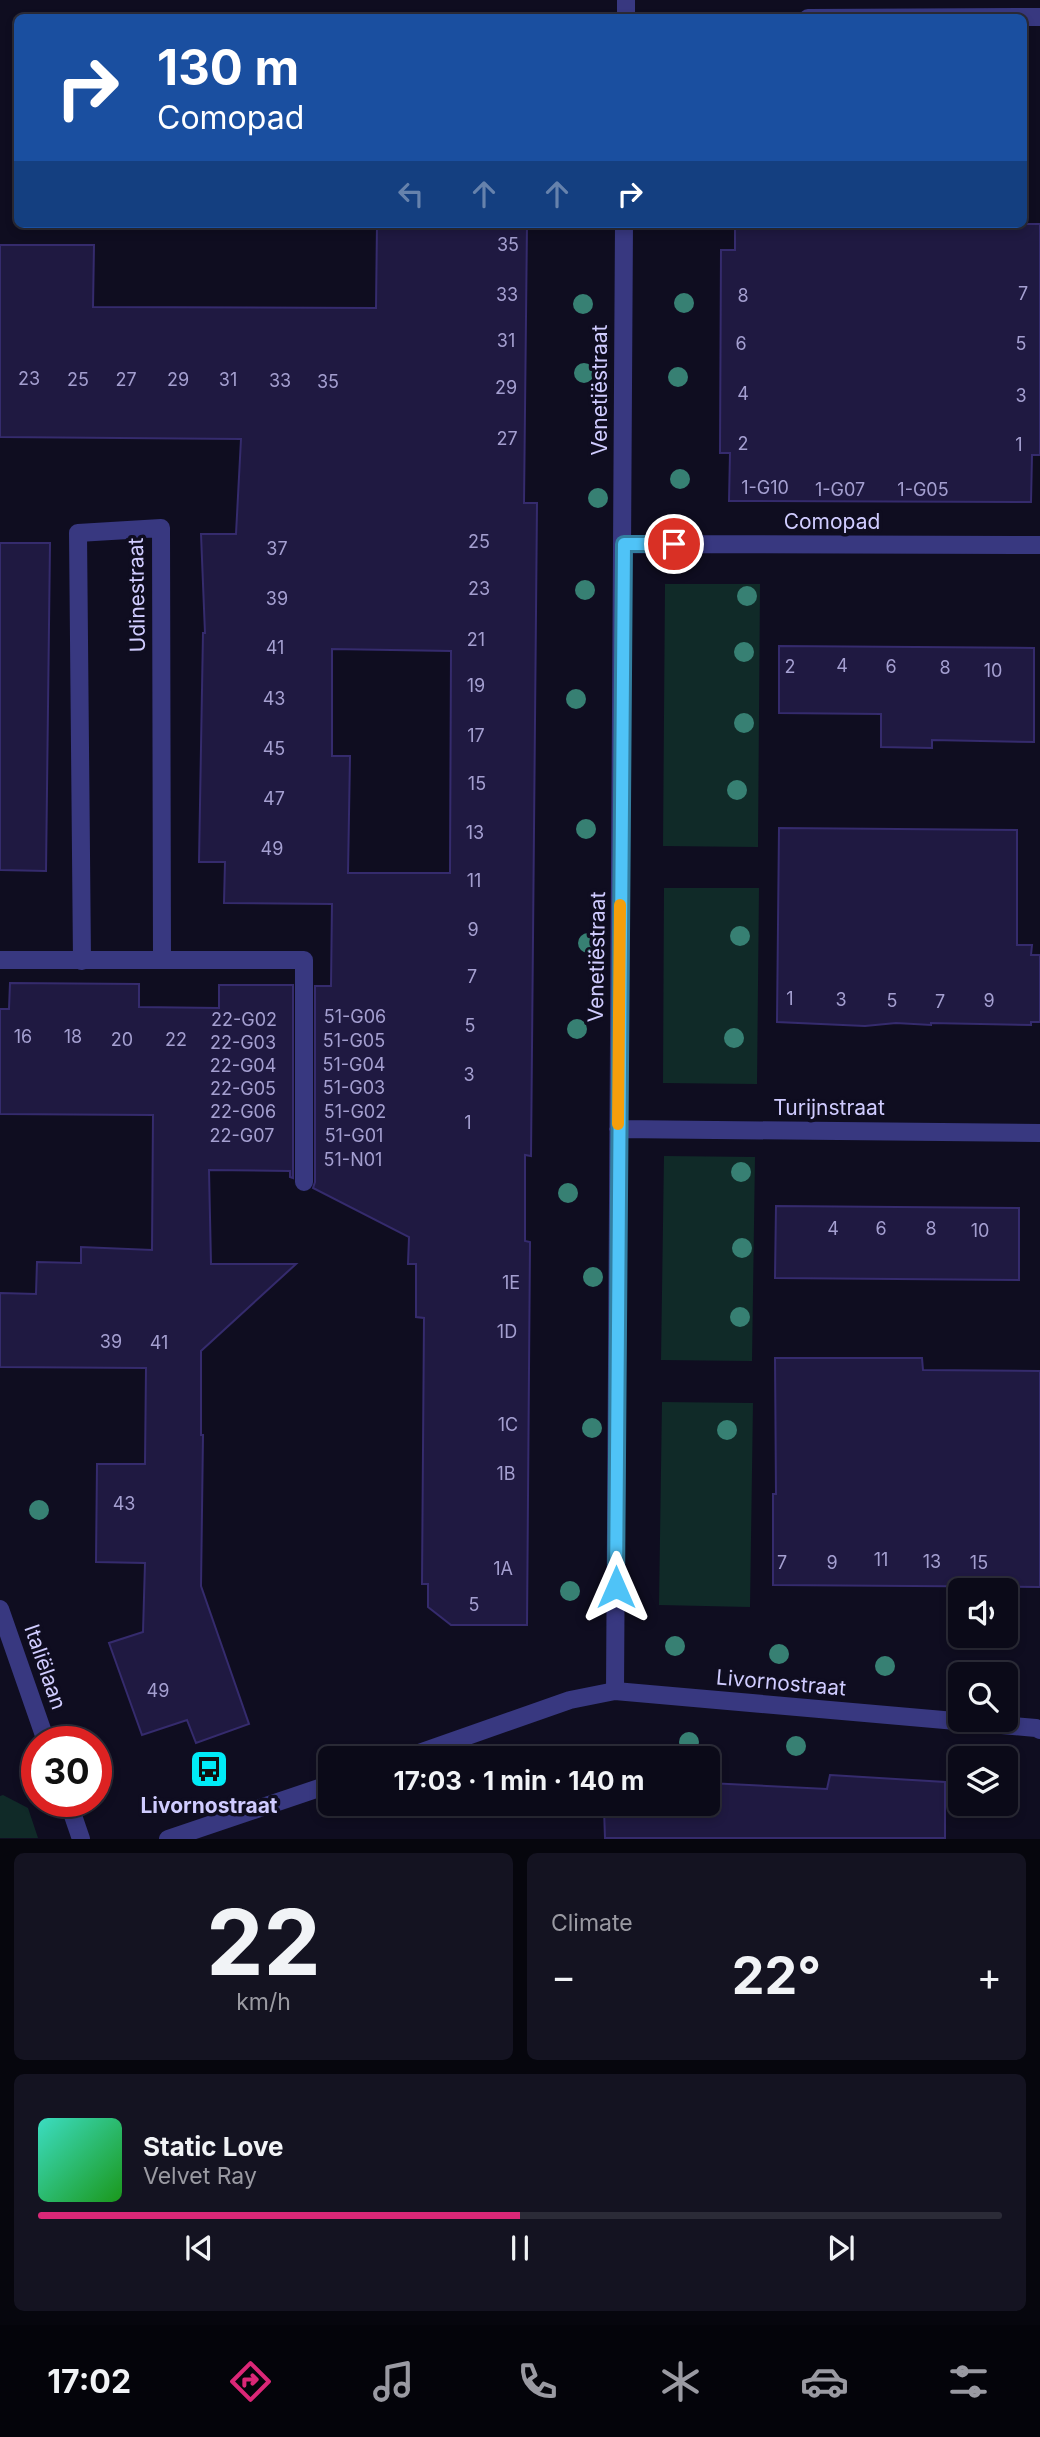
<!DOCTYPE html>
<html lang="en">
<head>
<meta charset="utf-8">
<style>
  body { margin:0; font-family:Inter,sans-serif; background:#141321; color:#f1f3f6; height:100vh; display:flex; flex-direction:column; font-size:26px; white-space:nowrap }
  * { box-sizing:border-box; margin:0 }
  p { font-size:23px; color:#9a9aa2 }
  .icon { flex:none; width:38px; height:38px; fill:none; stroke:currentColor; stroke-width:2; stroke-linecap:round; stroke-linejoin:round }
  .map { position:relative; height:1839px; overflow:hidden }
  .drawer { display:flex; flex-direction:column; gap:14px; padding:14px; background:#06060d; flex:1 }
  .drawer>* { flex:none }
  .banner { position:absolute; left:14px; top:14px; width:1013px; height:214px; border-radius:10px; box-shadow:0 4px 10px #0003,0 0 0 2px #2b2b37; background:#1a4fa0; color:#fff; overflow:hidden }
  .tools { position:absolute; left:948px; top:1578px; display:grid; gap:14px }
  .tools a { display:grid; place-items:center; width:70px; height:70px; border-radius:10px; background:#0b0a18; box-shadow:0 4px 10px #0003,0 0 0 2px #2b2b37; font-size:35px }
  .speed { position:absolute; left:21px; top:1726px; display:flex; gap:14px; font-size:35px; font-weight:700; text-align:center }
  .speed>* { display:grid; place-content:center; width:91px; height:91px; border-radius:50%; background:#0b0a18; box-shadow:0 4px 10px #0003,0 0 0 2px #2b2b37; line-height:1 }
  .speed .limit { border:10px solid #d22; background:#fff; color:#111 }
  .pin { position:absolute; display:grid; place-items:center; width:60px; height:60px; color:#fff; margin:-30px; border:4px solid #fff; border-radius:50%; box-shadow:0 2px 7px #0007 }
  .me { position:absolute; width:77px; margin:-38px; rotate:0deg; stroke-linejoin:round; filter:drop-shadow(0 0 5px #0008) }
  .turn { display:flex; align-items:center; gap:24px; height:147px; padding:0 28px; font-size:32px }
  .turn .icon { width:91px; height:91px; stroke-width:2.5 }
  .turn b { display:block; font-size:49px; line-height:60px }
  .lanes { display:flex; align-items:center; height:66px; padding:0 28px; background:#0003; justify-content:center; gap:35px; direction:ltr }
  .lanes .off { opacity:.35 }
  .big { font-size:52px; font-weight:700; line-height:1.1 }
  .drawer .tile { flex:1; display:flex; flex-direction:column; justify-content:center; gap:10px; min-width:0; padding:0 24px; border-radius:10px; background:#141321 }
  .drawer .dial { align-items:center; gap:0 }
  .dial b { font-size:91px; line-height:1 }
  .song { display:flex; align-items:center; gap:21px }
  .cover { width:84px; height:84px; border-radius:10px; background:linear-gradient(135deg,hsl(170 70% 55%),hsl(120 70% 35%)) }
  .played { height:7px; border-radius:4px; background:linear-gradient(90deg,#db2777 50%,#2b2b37 50%) }
  .keys { display:flex; justify-content:space-around; direction:ltr }
  .heat { display:flex; justify-content:space-between; align-items:center; font-size:38px; direction:ltr }
  .drawer .tiles { flex:1; display:grid; gap:14px; grid-template-columns:1fr 1fr }
  .tile:last-child { grid-column:span 2 }
  .trip { position:absolute; left:318px; top:1746px; width:402px; height:70px; border-radius:10px; background:#0b0a18; box-shadow:0 4px 10px #0003,0 0 0 2px #2b2b37; font-weight:700; line-height:70px; text-align:center }
  .tab-bar { display:flex; height:112px; justify-content:space-around; align-items:center; background:#04040a; color:#9a9aa2 }
  .tab-bar .icon { width:49px; height:49px }
  .tab-bar .selected { color:#db2777 }
  .tab-bar b { font-size:32px; color:#f1f3f6 }
  .map>svg:first-child { display:block }
  .green { fill:#102a28 }
  .building { fill:#1f1941; stroke:#352b6d; stroke-width:2; fill-rule:evenodd }
  .lines { fill:none; stroke-linecap:round; stroke-linejoin:round }
  .minor { stroke:#383880; stroke-width:18 }
  .tree { fill:#378073 }
  .route-casing { stroke:#337fa1; stroke-width:18 }
  .route { stroke:#4fc3f7; stroke-width:12 }
  .slow { stroke:#f59e0b; stroke-width:12 }
  .labels { text-anchor:middle; stroke-width:7; stroke-linejoin:round; paint-order:stroke }
  .number-label { font-size:18px; fill:#a49fd0 }
  .street-label { font-size:21px; fill:#d0ccff; stroke:#0f0d20 }
  .poi-label { font-size:21px; font-weight:bold; fill:#d0ccff; stroke:#0f0d20 }
</style>
</head>
<body>
<div class="map">
<svg width="1040" height="1839" viewBox="0 0 1040 1839">
  <rect width="100%" height="100%" fill="#0f0d20"/>
  <!-- green -->
  <path class="green" d="M 665,584 L 760,584 L 758,847 L 663,846 Z
    M 664,888 L 759,888 L 757,1084 L 663,1083 Z
    M 664,1156 L 755,1157 L 752,1361 L 661,1360 Z
    M 662,1402 L 753,1403 L 750,1607 L 659,1605 Z
    M 3,1795 L 28,1808 L 38,1838 L 0,1838 L 0,1796 Z"/>
  <!-- building -->
  <path class="building" d="M 377,224 L 527,224 L 524,503 L 537,503 L 531,1156 L 525,1155 L 525,1241 L 530,1242 L 527,1625 L 451,1625 L 428,1607 L 428,1584 L 422,1584 L 424,1318 L 416,1317 L 416,1264 L 408,1264 L 409,1237 L 313,1188 L 315,1182 L 315,986 L 331,986 L 332,904 L 224,903 L 225,862 L 199,862 L 203,633 L 205,633 L 201,534 L 236,534 L 241,439 L 0,437 L 0,245 L 94,245 L 93,307 L 376,308 ZM 332,649 L 451,651 L 450,873 L 348,873 L 350,756 L 332,756 Z
    M 735,224 L 1040,224 L 1040,455 L 1032,455 L 1031,502 L 729,501 L 730,453 L 720,453 L 721,250 L 735,250 Z
    M 0,543 L 50,543 L 46,871 L 0,870 Z
    M 779,646 L 1034,648 L 1034,742 L 932,740 L 932,748 L 881,747 L 881,714 L 779,713 Z
    M 779,828 L 1017,830 L 1017,945 L 1032,945 L 1031,955 L 1040,955 L 1040,1022 L 1031,1022 L 1031,1025 L 931,1023 L 931,1025 L 896,1023 L 865,1026 L 777,1022 Z
    M 10,983 L 139,984 L 139,1007 L 219,1008 L 219,985 L 293,985 L 293,1178 L 290,1177 L 290,1171 L 209,1170 L 211,1264 L 296,1264 L 201,1351 L 201,1435 L 203,1435 L 201,1586 L 249,1724 L 196,1743 L 187,1720 L 142,1735 L 109,1643 L 143,1632 L 145,1563 L 96,1562 L 97,1464 L 145,1464 L 146,1368 L 0,1367 L 0,1293 L 36,1294 L 37,1262 L 81,1263 L 81,1247 L 152,1250 L 153,1115 L 0,1114 L 0,1009 L 9,1009 Z
    M 776,1206 L 1019,1208 L 1019,1280 L 775,1278 Z
    M 775,1358 L 922,1358 L 923,1370 L 1040,1371 L 1040,1587 L 773,1585 L 773,1494 L 776,1494 Z
    M 830,1775 L 945,1782 L 945,1838 L 605,1838 L 604,1809 L 650,1804 L 709,1804 L 709,1783 L 827,1789 Z"/>
  <g class="lines">
    <!-- minor -->
    <path class="minor" d="M 626,0 L 626,18
      M 808,18 L 1040,17
      M 624,544 L 1040,545
      M 0,960 L 304,960 L 304,1182
      M 82,961 L 78,533 L 161,528 L 162,959
      M 618,1129 L 1040,1133
      M 0,1609 L 46,1741
      M 615,1691 L 624,224
      M 402,1759 L 570,1700 L 615,1691 L 1036,1728 L 1040,1730
      M 68,1801 L 81,1839
      M 168,1839 L 331,1784"/>
  </g>
  <!-- trees -->
  <g class="tree">
    <circle cx="684" cy="303" r="10"/>
    <circle cx="583" cy="304" r="10"/>
    <circle cx="584" cy="373" r="10"/>
    <circle cx="678" cy="377" r="10"/>
    <circle cx="680" cy="479" r="10"/>
    <circle cx="598" cy="498" r="10"/>
    <circle cx="585" cy="590" r="10"/>
    <circle cx="747" cy="596" r="10"/>
    <circle cx="744" cy="652" r="10"/>
    <circle cx="576" cy="699" r="10"/>
    <circle cx="744" cy="723" r="10"/>
    <circle cx="737" cy="790" r="10"/>
    <circle cx="586" cy="829" r="10"/>
    <circle cx="740" cy="936" r="10"/>
    <circle cx="588" cy="943" r="10"/>
    <circle cx="577" cy="1029" r="10"/>
    <circle cx="734" cy="1038" r="10"/>
    <circle cx="741" cy="1172" r="10"/>
    <circle cx="568" cy="1193" r="10"/>
    <circle cx="742" cy="1248" r="10"/>
    <circle cx="593" cy="1277" r="10"/>
    <circle cx="740" cy="1317" r="10"/>
    <circle cx="592" cy="1428" r="10"/>
    <circle cx="727" cy="1430" r="10"/>
    <circle cx="39" cy="1510" r="10"/>
    <circle cx="570" cy="1591" r="10"/>
    <circle cx="675" cy="1646" r="10"/>
    <circle cx="779" cy="1654" r="10"/>
    <circle cx="885" cy="1666" r="10"/>
    <circle cx="689" cy="1742" r="10"/>
    <circle cx="796" cy="1746" r="10"/>
  </g>
  <g class="lines">
    <defs>
      <path id="route" d="M 616,1587 L 624,544 L 674,544"/>
    </defs>
    <!-- route casing -->
    <use href="#route" class="route-casing"/>
    <!-- route -->
    <use href="#route" class="route"/>
    <!-- slow -->
    <path class="slow" d="M 618,1124 L 620,905"/>
  </g>
  <!-- icons -->
  <defs>
    <symbol id="bus-square" viewBox="-11 -11 22 22"><rect x="-9" y="-9" width="18" height="18" rx="4" fill="#00ebf7" stroke="#0f0d20"/><path d="M-5-6H5V4H4V6H2V4H-2V6H-4V4H-5ZM-3.5-4V0h7V-4ZM-3.5 1.2v1.5H-2V1.2ZM2 1.2v1.5H3.5V1.2Z" fill="#111"/></symbol>
  </defs>
  <g fill-rule="evenodd">
    <use href="#bus-square" x="187" y="1747" width="44" height="44"/>
  </g>
  <g class="labels">
    <!-- number labels -->
    <g class="number-label">
      <text x="508" y="251">35</text>
      <text x="1023" y="300">7</text>
      <text x="507" y="301">33</text>
      <text x="743" y="302">8</text>
      <text x="506" y="347">31</text>
      <text x="741" y="350">6</text>
      <text x="1021" y="350">5</text>
      <text x="29" y="385">23</text>
      <text x="78" y="386">25</text>
      <text x="126" y="386">27</text>
      <text x="178" y="386">29</text>
      <text x="228" y="386">31</text>
      <text x="280" y="387">33</text>
      <text x="328" y="388">35</text>
      <text x="506" y="394">29</text>
      <text x="743" y="400">4</text>
      <text x="1021" y="402">3</text>
      <text x="507" y="445">27</text>
      <text x="743" y="450">2</text>
      <text x="1019" y="451">1</text>
      <text x="765" y="494">1-G10</text>
      <text x="840" y="496">1-G07</text>
      <text x="923" y="496">1-G05</text>
      <text x="479" y="548">25</text>
      <text x="277" y="555">37</text>
      <text x="479" y="595">23</text>
      <text x="277" y="605">39</text>
      <text x="476" y="646">21</text>
      <text x="275" y="654">41</text>
      <text x="842" y="672">4</text>
      <text x="790" y="673">2</text>
      <text x="891" y="673">6</text>
      <text x="945" y="674">8</text>
      <text x="993" y="677">10</text>
      <text x="476" y="692">19</text>
      <text x="274" y="705">43</text>
      <text x="476" y="742">17</text>
      <text x="274" y="755">45</text>
      <text x="477" y="790">15</text>
      <text x="274" y="805">47</text>
      <text x="475" y="839">13</text>
      <text x="272" y="855">49</text>
      <text x="474" y="887">11</text>
      <text x="473" y="936">9</text>
      <text x="472" y="983">7</text>
      <text x="790" y="1005">1</text>
      <text x="841" y="1006">3</text>
      <text x="892" y="1007">5</text>
      <text x="989" y="1007">9</text>
      <text x="940" y="1008">7</text>
      <text x="355" y="1023">51-G06</text>
      <text x="244" y="1026">22-G02</text>
      <text x="470" y="1032">5</text>
      <text x="23" y="1043">16</text>
      <text x="73" y="1043">18</text>
      <text x="122" y="1046">20</text>
      <text x="176" y="1046">22</text>
      <text x="354" y="1047">51-G05</text>
      <text x="243" y="1049">22-G03</text>
      <text x="354" y="1071">51-G04</text>
      <text x="243" y="1072">22-G04</text>
      <text x="469" y="1081">3</text>
      <text x="354" y="1094">51-G03</text>
      <text x="243" y="1095">22-G05</text>
      <text x="243" y="1118">22-G06</text>
      <text x="355" y="1118">51-G02</text>
      <text x="468" y="1129">1</text>
      <text x="242" y="1142">22-G07</text>
      <text x="354" y="1142">51-G01</text>
      <text x="353" y="1166">51-N01</text>
      <text x="833" y="1235">4</text>
      <text x="881" y="1235">6</text>
      <text x="931" y="1235">8</text>
      <text x="980" y="1237">10</text>
      <text x="511" y="1289">1E</text>
      <text x="507" y="1338">1D</text>
      <text x="111" y="1348">39</text>
      <text x="159" y="1349">41</text>
      <text x="508" y="1431">1C</text>
      <text x="506" y="1480">1B</text>
      <text x="124" y="1510">43</text>
      <text x="881" y="1566">11</text>
      <text x="932" y="1568">13</text>
      <text x="782" y="1569">7</text>
      <text x="832" y="1569">9</text>
      <text x="979" y="1569">15</text>
      <text x="503" y="1575">1A</text>
      <text x="474" y="1611">5</text>
      <text x="158" y="1697">49</text>
    </g>
    <!-- street labels -->
    <g class="street-label">
      <text transform="translate(600 390) rotate(-90)" y="7">Venetiëstraat</text>
      <text x="832" y="529">Comopad</text>
      <text transform="translate(137 595) rotate(-91)" y="7">Udinestraat</text>
      <text transform="translate(597 957) rotate(-89)" y="7">Venetiëstraat</text>
      <text x="829" y="1115">Turijnstraat</text>
      <text transform="translate(45 1667) rotate(71)" y="7">Italiëlaan</text>
      <text transform="translate(781 1683) rotate(5)" y="7">Livornostraat</text>
    </g>
    <!-- poi labels -->
    <g class="poi-label">
      <text x="209" y="1813">Livornostraat</text>
    </g>
  </g>
</svg>
<div class="tools">
<a><svg class="icon" aria-label="sound" viewBox="0 0 24 24"><path d="M4 9h4l5-4v14l-5-4H4zM17 9q2 3 0 6"/></svg></a>
<a><svg class="icon" aria-label="search" viewBox="0 0 24 24"><circle cx="10" cy="10" r="6"/><path d="M15 15l6 6"/></svg></a>
<a><svg class="icon" aria-label="layers" viewBox="0 0 24 24"><path d="M12 4l9 5-9 5-9-5zM3 14l9 5 9-5"/></svg></a>
</div>
<div class="speed"><div class="limit">30</div></div>
<div class="pin" style="left:674px;top:544px;background:#d93025"><svg class="icon" aria-label="arrive" viewBox="0 0 24 24"><path d="M6 21V4h12l-3 4 3 4H6"/></svg></div>
<svg class="me" style="left:616px;top:1587px" viewBox="-20 -20 40 40"><path d="M0-17L14 15 0 8-14 15z" fill="#4fc3f7" stroke="#fff" stroke-width="4"/></svg>
<div class="trip">17:03 · 1 min · 140 m</div>
<div class="banner">
<div class="turn"><svg class="icon" aria-label="right" viewBox="0 0 24 24"><path d="M7 20v-9h11M14 6l5 5-5 5"/></svg><div><b>130 m</b>Comopad</div></div>
<div class="lanes"><svg class="icon off" aria-label="left" viewBox="0 0 24 24"><path d="M17 20v-9H6M10 6l-5 5 5 5"/></svg><svg class="icon off" aria-label="ahead" viewBox="0 0 24 24"><path d="M12 20V5M6 11l6-6 6 6"/></svg><svg class="icon off" aria-label="ahead" viewBox="0 0 24 24"><path d="M12 20V5M6 11l6-6 6 6"/></svg><svg class="icon" aria-label="right" viewBox="0 0 24 24"><path d="M7 20v-9h11M14 6l5 5-5 5"/></svg></div>
</div>
</div>
<section class="drawer">
<div class="tiles">
<div class="tile dial"><b>22</b><p>km/h</p></div>
<div class="tile"><p>Climate</p>
<div class="heat"><a>−</a><b class="big">22°</b><a>+</a></div>
</div>
<div class="tile">
<div class="song"><i class="cover"></i><div><b>Static Love</b><p>Velvet Ray</p></div></div>
<div class="played"></div>
<div class="keys"><svg class="icon" aria-label="previous" viewBox="0 0 24 24"><path d="M18 5L8 12l10 7zM5 5v14"/></svg><svg class="icon" aria-label="pause" viewBox="0 0 24 24"><path d="M8 5v14M16 5v14"/></svg><svg class="icon" aria-label="next" viewBox="0 0 24 24"><path d="M6 5l10 7-10 7zM19 5v14"/></svg></div>
</div>
</div>
</section>
<nav class="tab-bar">
<b>17:02</b>
<svg class="icon selected" aria-label="directions" viewBox="0 0 24 24"><path d="M12 3l9 9-9 9-9-9zM9 14v-3h6M13 9l2 2-2 2"/></svg>
<svg class="icon" aria-label="music" viewBox="0 0 24 24"><path d="M9 18V5l10-2v13"/><circle cx="6" cy="18" r="3"/><circle cx="16" cy="16" r="3"/></svg>
<svg class="icon" aria-label="phone" viewBox="0 0 24 24"><path d="M5 4h4l2 5-3 2q2 4 5 5l2-3 5 2v4C11 20 4 13 5 4z"/></svg>
<svg class="icon" aria-label="climate" viewBox="0 0 24 24"><path d="M12 3v18M4 7l16 10M4 17L20 7"/></svg>
<svg class="icon" aria-label="car" viewBox="0 0 24 24"><path d="M5 17H2v-5l4-1 3-4h7l3 4 3 1v5h-3M9 17h6M6 11h13"/><circle cx="7" cy="17" r="2"/><circle cx="17" cy="17" r="2"/></svg>
<svg class="icon" aria-label="filters" viewBox="0 0 24 24"><path d="M4 7h16M4 17h16"/><circle cx="9" cy="7" r="2"/><circle cx="15" cy="17" r="2"/></svg>
</nav>
</body>
</html>
